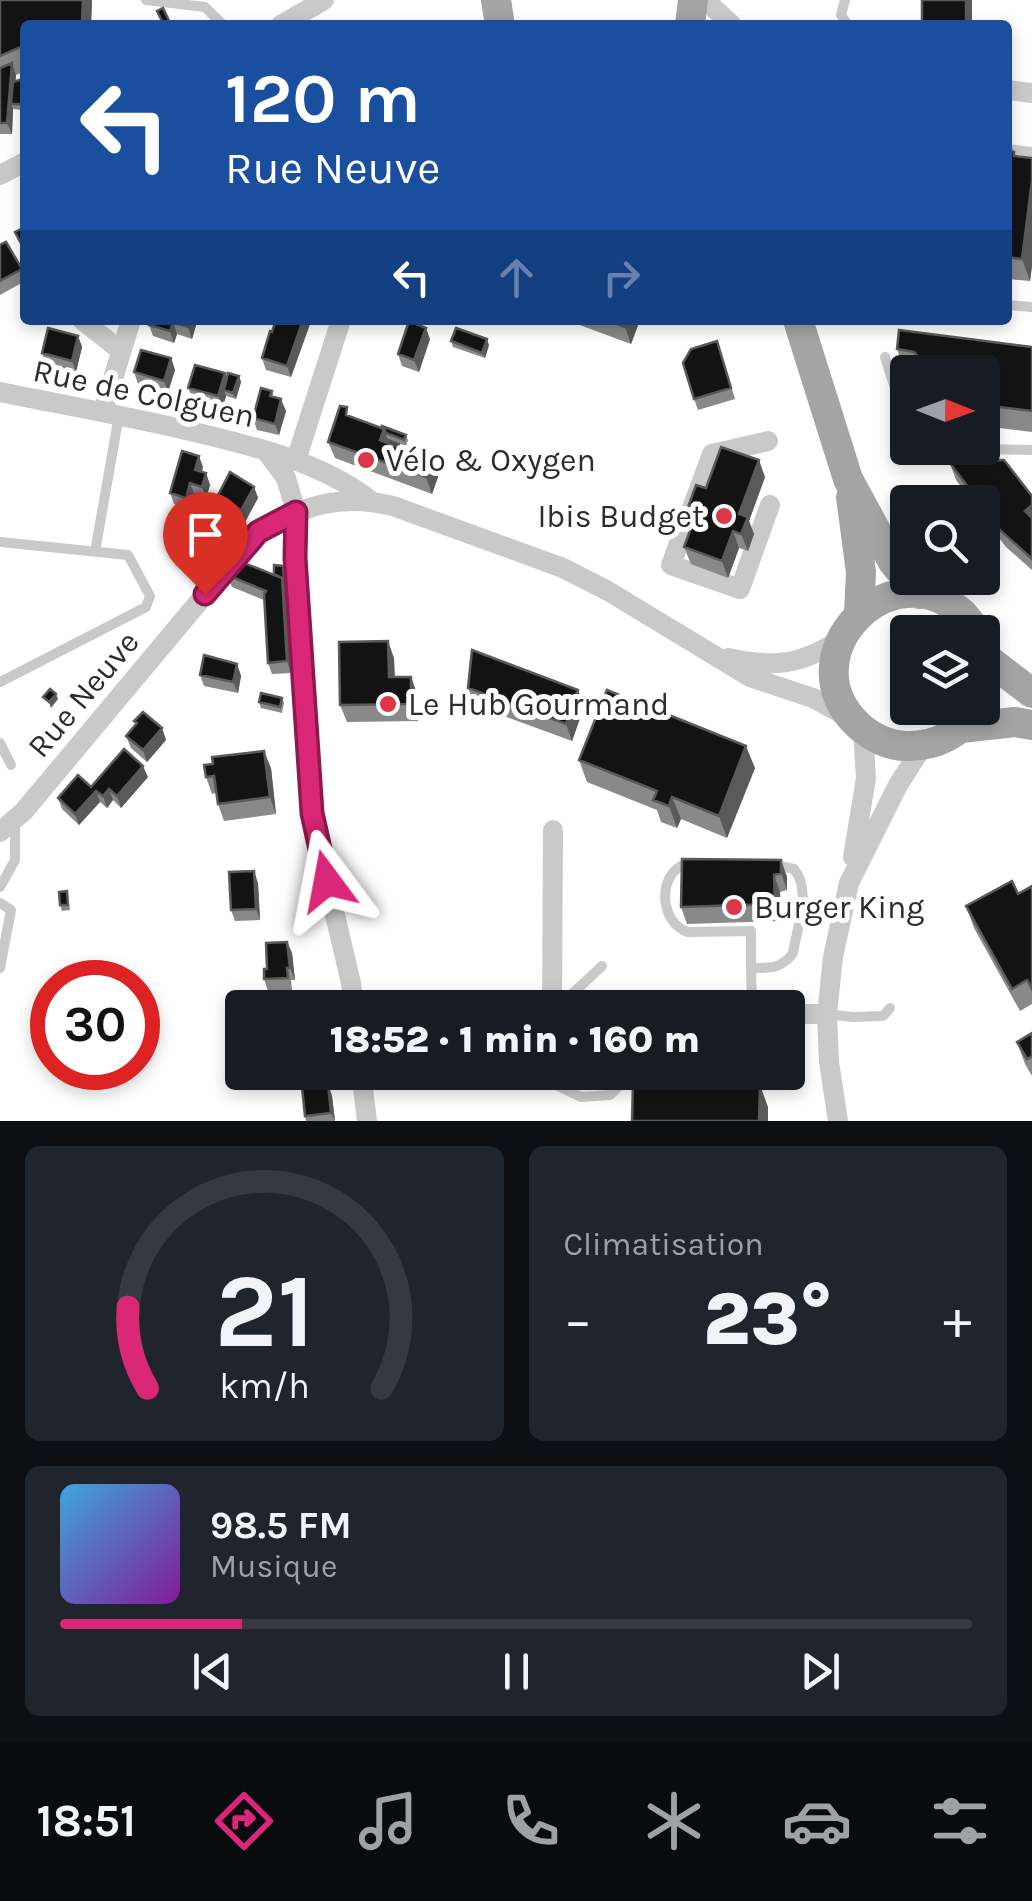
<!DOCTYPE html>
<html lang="fr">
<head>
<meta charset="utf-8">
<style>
  body { margin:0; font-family:Karla,sans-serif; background:#20242c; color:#f1f3f6; height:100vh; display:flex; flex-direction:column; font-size:38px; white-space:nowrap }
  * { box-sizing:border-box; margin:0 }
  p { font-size:32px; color:#9ea1a6 }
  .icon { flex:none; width:55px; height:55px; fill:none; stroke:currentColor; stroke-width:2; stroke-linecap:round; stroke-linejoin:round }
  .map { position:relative; height:1121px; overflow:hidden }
  .drawer { display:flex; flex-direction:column; gap:25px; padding:25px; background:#0d0f14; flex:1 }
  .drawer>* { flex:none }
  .banner { position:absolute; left:20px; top:20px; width:992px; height:305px; border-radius:10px; box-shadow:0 5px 15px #0003; background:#1a4fa0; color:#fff; overflow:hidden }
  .needle { width:65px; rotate:91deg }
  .fabs { position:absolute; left:890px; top:355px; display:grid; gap:20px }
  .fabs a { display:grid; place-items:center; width:110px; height:110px; border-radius:10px; background:#171b24; box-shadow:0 5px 15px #0003; font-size:50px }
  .speed { position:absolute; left:30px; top:960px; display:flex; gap:20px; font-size:50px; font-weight:700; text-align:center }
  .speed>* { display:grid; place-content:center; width:130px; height:130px; border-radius:50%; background:#171b24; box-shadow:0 5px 15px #0003; line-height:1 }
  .speed .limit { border:15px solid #d22; background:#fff; color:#111 }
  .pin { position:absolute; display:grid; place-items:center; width:85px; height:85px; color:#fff; margin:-102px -42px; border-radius:50% 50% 50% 0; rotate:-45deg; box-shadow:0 0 10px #0007 }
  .pin .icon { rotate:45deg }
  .me { position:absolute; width:110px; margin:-55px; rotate:347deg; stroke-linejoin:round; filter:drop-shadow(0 0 8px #0008) }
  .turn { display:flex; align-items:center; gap:35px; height:210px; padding:0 40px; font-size:45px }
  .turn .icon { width:130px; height:130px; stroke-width:2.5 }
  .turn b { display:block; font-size:70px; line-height:85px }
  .lanes { display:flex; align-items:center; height:95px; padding:0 40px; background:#0003; justify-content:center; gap:50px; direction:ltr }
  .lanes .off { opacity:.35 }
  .big { font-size:75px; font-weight:800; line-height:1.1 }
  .drawer .tile { flex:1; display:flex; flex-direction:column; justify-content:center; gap:15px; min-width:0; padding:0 35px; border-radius:15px; background:#20242c }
  .drawer .dial { align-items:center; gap:0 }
  .dial svg { height:260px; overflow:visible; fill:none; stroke:#363941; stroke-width:7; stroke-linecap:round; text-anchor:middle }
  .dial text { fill:#f1f3f6; stroke:none }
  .song { display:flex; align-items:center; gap:30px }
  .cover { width:120px; height:120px; border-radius:15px; background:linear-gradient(135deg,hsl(200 70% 55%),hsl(290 70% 35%)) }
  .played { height:10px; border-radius:5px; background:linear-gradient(90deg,#db2777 20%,#363941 20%) }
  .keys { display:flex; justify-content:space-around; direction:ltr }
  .heat { display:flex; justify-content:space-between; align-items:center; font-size:55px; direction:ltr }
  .drawer .tiles { flex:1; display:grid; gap:25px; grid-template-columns:1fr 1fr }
  .tile:last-child { grid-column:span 2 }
  .trip { position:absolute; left:225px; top:990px; width:580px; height:100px; border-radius:10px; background:#171b24; box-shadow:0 5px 15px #0003; font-weight:800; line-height:100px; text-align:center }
  .dock { display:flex; height:160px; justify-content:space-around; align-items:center; background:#090b0e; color:#9ea1a6 }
  .dock .icon { width:70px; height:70px }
  .dock .current { color:#db2777 }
  .dock b { font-size:45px; color:#f1f3f6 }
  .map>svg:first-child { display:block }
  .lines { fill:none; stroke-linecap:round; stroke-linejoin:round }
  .service { stroke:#c9c9c9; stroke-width:10 }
  .minor { stroke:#c9c9c9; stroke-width:20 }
  .primary { stroke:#a4a4a4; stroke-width:30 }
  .wall { fill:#898989 }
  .shaded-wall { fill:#5a5a5a }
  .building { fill:#131313; stroke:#5a5a5a; stroke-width:2.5 }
  .route-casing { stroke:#8e194d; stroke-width:25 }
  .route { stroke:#db2777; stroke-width:18 }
  .poi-dot { fill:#dc3648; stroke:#fff; stroke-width:4 }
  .labels { text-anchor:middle; stroke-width:10; stroke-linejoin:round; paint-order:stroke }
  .street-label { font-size:32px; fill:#2c2c2c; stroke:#fff }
  .poi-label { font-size:32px; fill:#2c2c2c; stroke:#fff; text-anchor:start }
</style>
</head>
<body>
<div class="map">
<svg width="1032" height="1121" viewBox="0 0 1032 1121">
  <rect width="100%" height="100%" fill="#fff"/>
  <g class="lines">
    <!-- service -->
    <path class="service" d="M 146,0 L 205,7 L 223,25
      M 845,0 L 841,15 L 848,25
      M 1008,149 L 1032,152
      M 1008,305 L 1032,307
      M 885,357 L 908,429
      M 923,448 L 1032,450
      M 0,542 L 128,555 L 150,596 L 146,607 L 0,682
      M 95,552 L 119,415
      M 0,743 L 11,765
      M 683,865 L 780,866 L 794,869 C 812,890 797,927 793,953 C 782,969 769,968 751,968 L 751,931 L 688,932 C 660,923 657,877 683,865 Z
      M 0,887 L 15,860 L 15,820
      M 0,903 L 11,910 L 0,968
      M 751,968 L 752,1008
      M 557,1008 L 602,966
      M 827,1014 L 853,1017 L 883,1016 L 890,1008
      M 550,1072 L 550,1082 L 581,1097 L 610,1095 L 629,1076"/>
    <!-- minor -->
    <path class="minor" d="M 705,0 L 732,25
      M 281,25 L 324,0
      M 1008,90 L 1032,93
      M 0,175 L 25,162
      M 82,320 L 121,351
      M 0,392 C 64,405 127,416 190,431 C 253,446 319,461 370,500
      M 103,411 L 131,320
      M 768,441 L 712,454 L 671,565 L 740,589 L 770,505
      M 266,451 L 286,478 L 296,512 L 295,558 L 311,813 L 351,983 L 354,1008
      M 296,460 L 341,320
      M 728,658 C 774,668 800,665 840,640
      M 0,832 L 24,811 L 258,531 C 304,506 340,493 393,506 L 563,568 L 608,591 L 750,677 L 813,698 L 851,719
      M 853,857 L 866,778 L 863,730
      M 552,1008 L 553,830
      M 788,1014 L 827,1014
      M 361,1072 L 367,1121
      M 838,1121 L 829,1062 L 827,1014 L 833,957 L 849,883 L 898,785 L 923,746"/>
    <!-- primary -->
    <path class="primary" d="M 496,0 L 500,25
      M 690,25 L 693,0
      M 798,320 L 848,479 L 893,562 L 920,594
      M 851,497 L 861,572 L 859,613
      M 986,658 L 1032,693
      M 977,708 C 963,733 935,747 906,746 C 889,746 871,737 858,725 C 786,657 890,546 963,614 C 968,619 973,627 977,632
      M 961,728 L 1015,722 L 1032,725"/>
  </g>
  <!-- wall -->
  <path class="wall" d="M 0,0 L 92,0 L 91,25 L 25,25 L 25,71 L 16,75 L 15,81 L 25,84 L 23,110 L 13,109 L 12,134 L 0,134 Z
    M 1008,150 L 1014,152 L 1015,156 L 1032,158 L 1032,266 L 1030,281 L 1008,279 Z
    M 0,245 L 22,269 L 25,278 L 25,281 L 0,295 Z
    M 151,320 L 196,320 L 197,322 L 192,339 L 177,334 L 174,343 L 153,336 L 149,325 Z
    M 566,320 L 640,320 L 631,344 Z
    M 310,324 L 291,377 L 266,370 L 262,358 L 272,332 Z
    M 78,336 L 82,347 L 76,372 L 46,365 L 42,353 Z
    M 430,339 L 419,372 L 402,366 L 398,354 Z
    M 451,341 L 489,345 L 485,358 L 453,347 Z
    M 1032,347 L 1032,432 L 982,426 L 982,372 L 905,372 L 897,349 Z
    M 721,353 L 735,399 L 698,410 L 694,399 Z
    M 171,358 L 175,370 L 168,392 L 138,384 L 134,372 Z
    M 239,376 L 241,382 L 236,399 L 226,396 L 223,407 L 193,399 L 188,388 Z
    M 272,391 L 274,397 L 286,411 L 279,435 L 257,430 L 253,418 Z
    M 351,416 L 382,428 L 406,435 L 408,440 L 406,446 L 388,439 L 399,444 L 400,448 L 438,477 L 432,494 L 335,458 L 328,442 Z
    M 950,463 L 1032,496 L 1032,570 L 1006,547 L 982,516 L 982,502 L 973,502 L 956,480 Z
    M 203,467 L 202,472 L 206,473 L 210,485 L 206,498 L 195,495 L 190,510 L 174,504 L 170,493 Z
    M 765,477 L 749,521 L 754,534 L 748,551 L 739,548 L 728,578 L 691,564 L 684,547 L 692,525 L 687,510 L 706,488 Z
    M 254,487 L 258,498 L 245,522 L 237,517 L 220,550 L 204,542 L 200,530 Z
    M 283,566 L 285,571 L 291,673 L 272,674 L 268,663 L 264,600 L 232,587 L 227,575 L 274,574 Z
    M 394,658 L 395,677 L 411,677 L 417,694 L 418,721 L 347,722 L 340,705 Z
    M 237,664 L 241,676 L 238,693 L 204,686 L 200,675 Z
    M 468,688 L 578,690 L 584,707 L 572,741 L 474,705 Z
    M 282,698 L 284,703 L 282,713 L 261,708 L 259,702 Z
    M 134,721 L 162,728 L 166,740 L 147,762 L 131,748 L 126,736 L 136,725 Z
    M 579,760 L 755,768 L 727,838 L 681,819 L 677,828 L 661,822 L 657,810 L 587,782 Z
    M 271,768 L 276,814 L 224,821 L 218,804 L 216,793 L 212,794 L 206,777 Z
    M 148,777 L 121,808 L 113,800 L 107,808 L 100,802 L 79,825 L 62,809 L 58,798 L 91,787 Z
    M 781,860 L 787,877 L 787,890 L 780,892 L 781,921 L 687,924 L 681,907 Z
    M 258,883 L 260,920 L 235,921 L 231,910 Z
    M 1032,886 L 1032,1004 L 1020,1011 L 974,928 L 966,906 L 1018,894 Z
    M 67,891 L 70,910 L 62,911 L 60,905 Z
    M 287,942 L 292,953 L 295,980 L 291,980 L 292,990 L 268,991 L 264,979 L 267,969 Z
    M 1032,1033 L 1032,1076 L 1025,1064 L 1017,1042 Z
    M 328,1084 L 332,1096 L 335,1121 L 306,1121 L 305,1116 Z"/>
  <!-- shaded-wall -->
  <path class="shaded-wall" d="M 83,0 L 92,0 L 91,25 L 83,25 L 82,21 Z
    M 966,0 L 972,0 L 972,25 L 966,25 Z
    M 12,63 L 16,75 L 14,104 L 11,104 L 13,109 L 12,134 L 7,123 Z
    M 23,79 L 25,84 L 23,110 L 21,104 Z
    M 1032,181 L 1032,266 L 1030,281 L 1022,259 Z
    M 190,320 L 196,320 L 197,322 L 192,339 L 188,327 Z
    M 303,320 L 309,320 L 310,324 L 291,377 L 287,366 Z
    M 628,320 L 640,320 L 631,344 L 625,327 Z
    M 173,322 L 177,334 L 174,343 L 170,331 Z
    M 426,328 L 430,339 L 419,372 L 414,360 Z
    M 78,336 L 82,347 L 76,372 L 72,361 Z
    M 487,339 L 489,345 L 485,358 L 482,353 Z
    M 171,358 L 175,370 L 168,392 L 164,381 Z
    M 225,373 L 229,385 L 224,390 L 226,396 L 223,407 L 218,396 Z
    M 239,376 L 241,382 L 236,399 L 233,393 Z
    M 281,399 L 286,411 L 279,435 L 275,424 Z
    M 384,429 L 390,446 L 380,440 Z
    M 199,456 L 203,467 L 199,481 L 195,470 Z
    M 432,460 L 438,477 L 432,494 L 426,477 Z
    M 759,460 L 765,477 L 749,521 L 754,534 L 748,551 L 741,534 L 739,514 Z
    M 206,473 L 210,485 L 206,498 L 202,487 Z
    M 190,483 L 195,495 L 190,510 L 186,498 Z
    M 254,487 L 258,498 L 245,522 L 241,510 Z
    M 233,505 L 237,517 L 220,550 L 216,539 Z
    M 1032,505 L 1032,527 L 1025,511 Z
    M 733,531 L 739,548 L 728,578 L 722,561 Z
    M 283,566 L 285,571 L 291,673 L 287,661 L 282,578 Z
    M 388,641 L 394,658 L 395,694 L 389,677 Z
    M 237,664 L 241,676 L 238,693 L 233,682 Z
    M 411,677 L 417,694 L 418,721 L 411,704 Z
    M 578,690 L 584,707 L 572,741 L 566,724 Z
    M 56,694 L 58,699 L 51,708 L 49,702 Z
    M 162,728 L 166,740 L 147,762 L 143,750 Z
    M 746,746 L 755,768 L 727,838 L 719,816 Z
    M 264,751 L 271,768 L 276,814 L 270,797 Z
    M 143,766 L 148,777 L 121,808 L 117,796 Z
    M 109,789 L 113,800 L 107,808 L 103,796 Z
    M 96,791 L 100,802 L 79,825 L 75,814 Z
    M 672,797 L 681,819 L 677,828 L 669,806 Z
    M 781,860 L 787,877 L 787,890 L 781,873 Z
    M 254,871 L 258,883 L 260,920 L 256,909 Z
    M 774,875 L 780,892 L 781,921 L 775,904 Z
    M 287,942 L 292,953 L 295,980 L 290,968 Z
    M 328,1084 L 332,1096 L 335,1121 L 331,1113 Z
    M 760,1085 L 768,1107 L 768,1121 L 759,1121 Z"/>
  <!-- building -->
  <path class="building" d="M 0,0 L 83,0 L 82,21 L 73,25 L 25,25 L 25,45 L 0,56 Z
    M 922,0 L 966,0 L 966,25 L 922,25 Z
    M 163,8 L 171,25 L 155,25 L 162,21 L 157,11 Z
    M 12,63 L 7,123 L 0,123 L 0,68 Z
    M 23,79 L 21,104 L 11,104 L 13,82 Z
    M 1009,149 L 1014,152 L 1014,156 L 1032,158 L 1032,181 L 1022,259 L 1008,257 L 1008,150 Z
    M 25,227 L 25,251 L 15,232 Z
    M 6,242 L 22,269 L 0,281 L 0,245 Z
    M 151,320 L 190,320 L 188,327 L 173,322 L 170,331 L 149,325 Z
    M 276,320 L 303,320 L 287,366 L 262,358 L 270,331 L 272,332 Z
    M 605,320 L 628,320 L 625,327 Z
    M 409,321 L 426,328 L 414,360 L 398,354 Z
    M 48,328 L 78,336 L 72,361 L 42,353 Z
    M 456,328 L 487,339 L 482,353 L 451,341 Z
    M 899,330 L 1032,347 L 1032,411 L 982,405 L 982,372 L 926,372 L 926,366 L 914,352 L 897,349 Z
    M 717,341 L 731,388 L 694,399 L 683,363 L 691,349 Z
    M 141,350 L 171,358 L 164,381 L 134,372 Z
    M 195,365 L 225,373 L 218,396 L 188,388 Z
    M 228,373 L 239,376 L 233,393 L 224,390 Z
    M 261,388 L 272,391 L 270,396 L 281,399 L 275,424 L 253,418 Z
    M 340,406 L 347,407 L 346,415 L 384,429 L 380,440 L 432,460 L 426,477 L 328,442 Z
    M 382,426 L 406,435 L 404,440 L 386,433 L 384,429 L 382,428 Z
    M 388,440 L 399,444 L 398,447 L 387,443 Z
    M 721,447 L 759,460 L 739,514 L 748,517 L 741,534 L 733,531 L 722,561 L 684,547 L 696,514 L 687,510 L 696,485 L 706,488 Z
    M 182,451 L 199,456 L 195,470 L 206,473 L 202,487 L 190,483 L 186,498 L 170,493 Z
    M 1004,460 L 1032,496 L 1032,505 L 1025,511 L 1032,518 L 1032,559 L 1000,530 L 982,507 L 982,502 L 979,502 L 950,463 L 953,461 Z
    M 230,472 L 254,487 L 241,510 L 233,505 L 216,539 L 200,530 Z
    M 239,561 L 282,578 L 287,661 L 268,663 L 264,594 L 266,591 L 227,575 Z
    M 274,565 L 283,566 L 284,583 L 282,578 L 274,574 Z
    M 388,641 L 389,677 L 411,677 L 411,704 L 340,705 L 339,642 Z
    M 472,650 L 578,690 L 566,724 L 468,688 Z
    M 204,655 L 237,664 L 233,682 L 200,675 Z
    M 50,689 L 56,694 L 49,702 L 43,697 Z
    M 607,690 L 746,746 L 719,816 L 672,797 L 669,806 L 653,800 L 657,791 L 579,760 Z
    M 261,693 L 282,698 L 280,707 L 259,702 Z
    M 143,712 L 162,728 L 143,750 L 126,736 L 137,723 L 134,721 Z
    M 124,749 L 143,766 L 117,796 L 109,789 L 103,796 L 96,791 L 75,814 L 58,798 L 78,775 L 91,787 Z
    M 264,751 L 270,797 L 218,804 L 214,776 L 206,777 L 204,765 L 213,764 L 212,757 Z
    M 682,859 L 781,860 L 781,873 L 774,875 L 775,904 L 681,907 Z
    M 254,871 L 256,909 L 231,910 L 229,872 Z
    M 1012,881 L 1018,894 L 1032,886 L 1032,989 L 1027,980 L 1012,989 L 966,906 Z
    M 67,891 L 68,905 L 60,905 L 59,892 Z
    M 287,942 L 290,968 L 287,968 L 288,978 L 264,979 L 264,969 L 267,969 L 266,943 Z
    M 1032,1033 L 1032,1056 L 1027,1059 L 1017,1042 Z
    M 633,1082 L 760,1085 L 759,1121 L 632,1121 Z
    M 328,1084 L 331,1113 L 305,1116 L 302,1087 Z"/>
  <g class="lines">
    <defs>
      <path id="route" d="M 205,594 L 258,532 L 296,512 L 295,558 L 312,813 L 327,881"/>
    </defs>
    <!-- route casing -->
    <use href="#route" class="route-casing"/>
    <!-- route -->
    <use href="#route" class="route"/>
  </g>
  <!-- markers -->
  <g class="poi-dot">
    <circle cx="366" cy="460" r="10"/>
    <circle cx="724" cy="516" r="10"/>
    <circle cx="388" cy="704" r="10"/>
    <circle cx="734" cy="907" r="10"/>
  </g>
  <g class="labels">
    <!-- street labels -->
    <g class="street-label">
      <text transform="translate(144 393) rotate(12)" y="11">Rue de Colguen</text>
      <text transform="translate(83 694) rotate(-50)" y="11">Rue Neuve</text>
    </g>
    <!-- poi labels -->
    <g class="poi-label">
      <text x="386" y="471">Vélo &amp; Oxygen</text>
      <text x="704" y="527" text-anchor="end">Ibis Budget</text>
      <text x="408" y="715">Le Hub Gourmand</text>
      <text x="754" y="918">Burger King</text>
    </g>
  </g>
</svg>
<div class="fabs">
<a><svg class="needle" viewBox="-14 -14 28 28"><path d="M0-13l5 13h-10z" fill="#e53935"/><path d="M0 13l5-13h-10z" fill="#9ea1a6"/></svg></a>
<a><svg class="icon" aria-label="search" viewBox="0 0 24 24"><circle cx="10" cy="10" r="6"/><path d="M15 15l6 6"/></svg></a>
<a><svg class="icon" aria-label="layers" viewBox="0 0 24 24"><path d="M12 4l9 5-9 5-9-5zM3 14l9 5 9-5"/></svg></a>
</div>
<div class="speed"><div class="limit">30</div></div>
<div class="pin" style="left:205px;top:594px;background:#d93025"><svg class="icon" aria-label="arrive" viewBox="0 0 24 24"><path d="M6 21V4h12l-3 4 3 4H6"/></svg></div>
<svg class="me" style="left:327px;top:881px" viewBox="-20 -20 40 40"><path d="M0-17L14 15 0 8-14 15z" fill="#db2777" stroke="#fff" stroke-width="4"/></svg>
<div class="trip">18:52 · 1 min · 160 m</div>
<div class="banner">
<div class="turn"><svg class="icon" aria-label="left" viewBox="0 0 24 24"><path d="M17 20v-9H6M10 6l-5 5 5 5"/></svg><div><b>120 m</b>Rue Neuve</div></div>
<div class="lanes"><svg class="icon" aria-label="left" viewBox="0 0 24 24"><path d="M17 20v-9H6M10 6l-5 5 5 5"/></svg><svg class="icon off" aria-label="ahead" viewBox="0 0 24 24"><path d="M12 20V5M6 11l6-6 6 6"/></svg><svg class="icon off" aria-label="right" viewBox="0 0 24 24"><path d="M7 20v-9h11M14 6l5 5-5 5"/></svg></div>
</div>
</div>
<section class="drawer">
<div class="tiles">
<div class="tile dial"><svg viewBox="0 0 100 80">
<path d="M14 69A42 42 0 1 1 86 69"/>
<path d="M14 69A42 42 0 0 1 8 44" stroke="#db2777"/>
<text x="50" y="56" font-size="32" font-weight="700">21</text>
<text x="50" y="72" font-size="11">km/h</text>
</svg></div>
<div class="tile"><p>Climatisation</p>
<div class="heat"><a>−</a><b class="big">23°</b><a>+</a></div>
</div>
<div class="tile">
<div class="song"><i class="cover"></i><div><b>98.5 FM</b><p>Musique</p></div></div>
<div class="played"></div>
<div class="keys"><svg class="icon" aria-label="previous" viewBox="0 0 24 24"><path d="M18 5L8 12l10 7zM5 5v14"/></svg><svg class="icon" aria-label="pause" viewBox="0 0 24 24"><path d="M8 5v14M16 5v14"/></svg><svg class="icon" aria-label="next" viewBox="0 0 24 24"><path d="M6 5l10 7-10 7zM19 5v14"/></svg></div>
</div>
</div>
</section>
<nav class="dock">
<b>18:51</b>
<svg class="icon current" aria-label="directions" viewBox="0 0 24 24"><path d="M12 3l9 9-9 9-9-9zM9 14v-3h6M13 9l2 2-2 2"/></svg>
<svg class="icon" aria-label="music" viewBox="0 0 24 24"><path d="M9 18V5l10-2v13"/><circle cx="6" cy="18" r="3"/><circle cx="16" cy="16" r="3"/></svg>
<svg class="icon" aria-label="phone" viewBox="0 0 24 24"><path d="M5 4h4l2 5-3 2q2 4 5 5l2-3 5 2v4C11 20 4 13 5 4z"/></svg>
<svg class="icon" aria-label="climate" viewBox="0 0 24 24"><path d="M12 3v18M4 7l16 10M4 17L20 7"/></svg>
<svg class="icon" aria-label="car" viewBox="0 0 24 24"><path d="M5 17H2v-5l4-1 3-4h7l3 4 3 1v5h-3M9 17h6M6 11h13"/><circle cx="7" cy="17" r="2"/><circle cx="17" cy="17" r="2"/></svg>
<svg class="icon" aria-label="filters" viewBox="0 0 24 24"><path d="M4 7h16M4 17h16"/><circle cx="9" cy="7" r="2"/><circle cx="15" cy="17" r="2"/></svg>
</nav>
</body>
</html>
